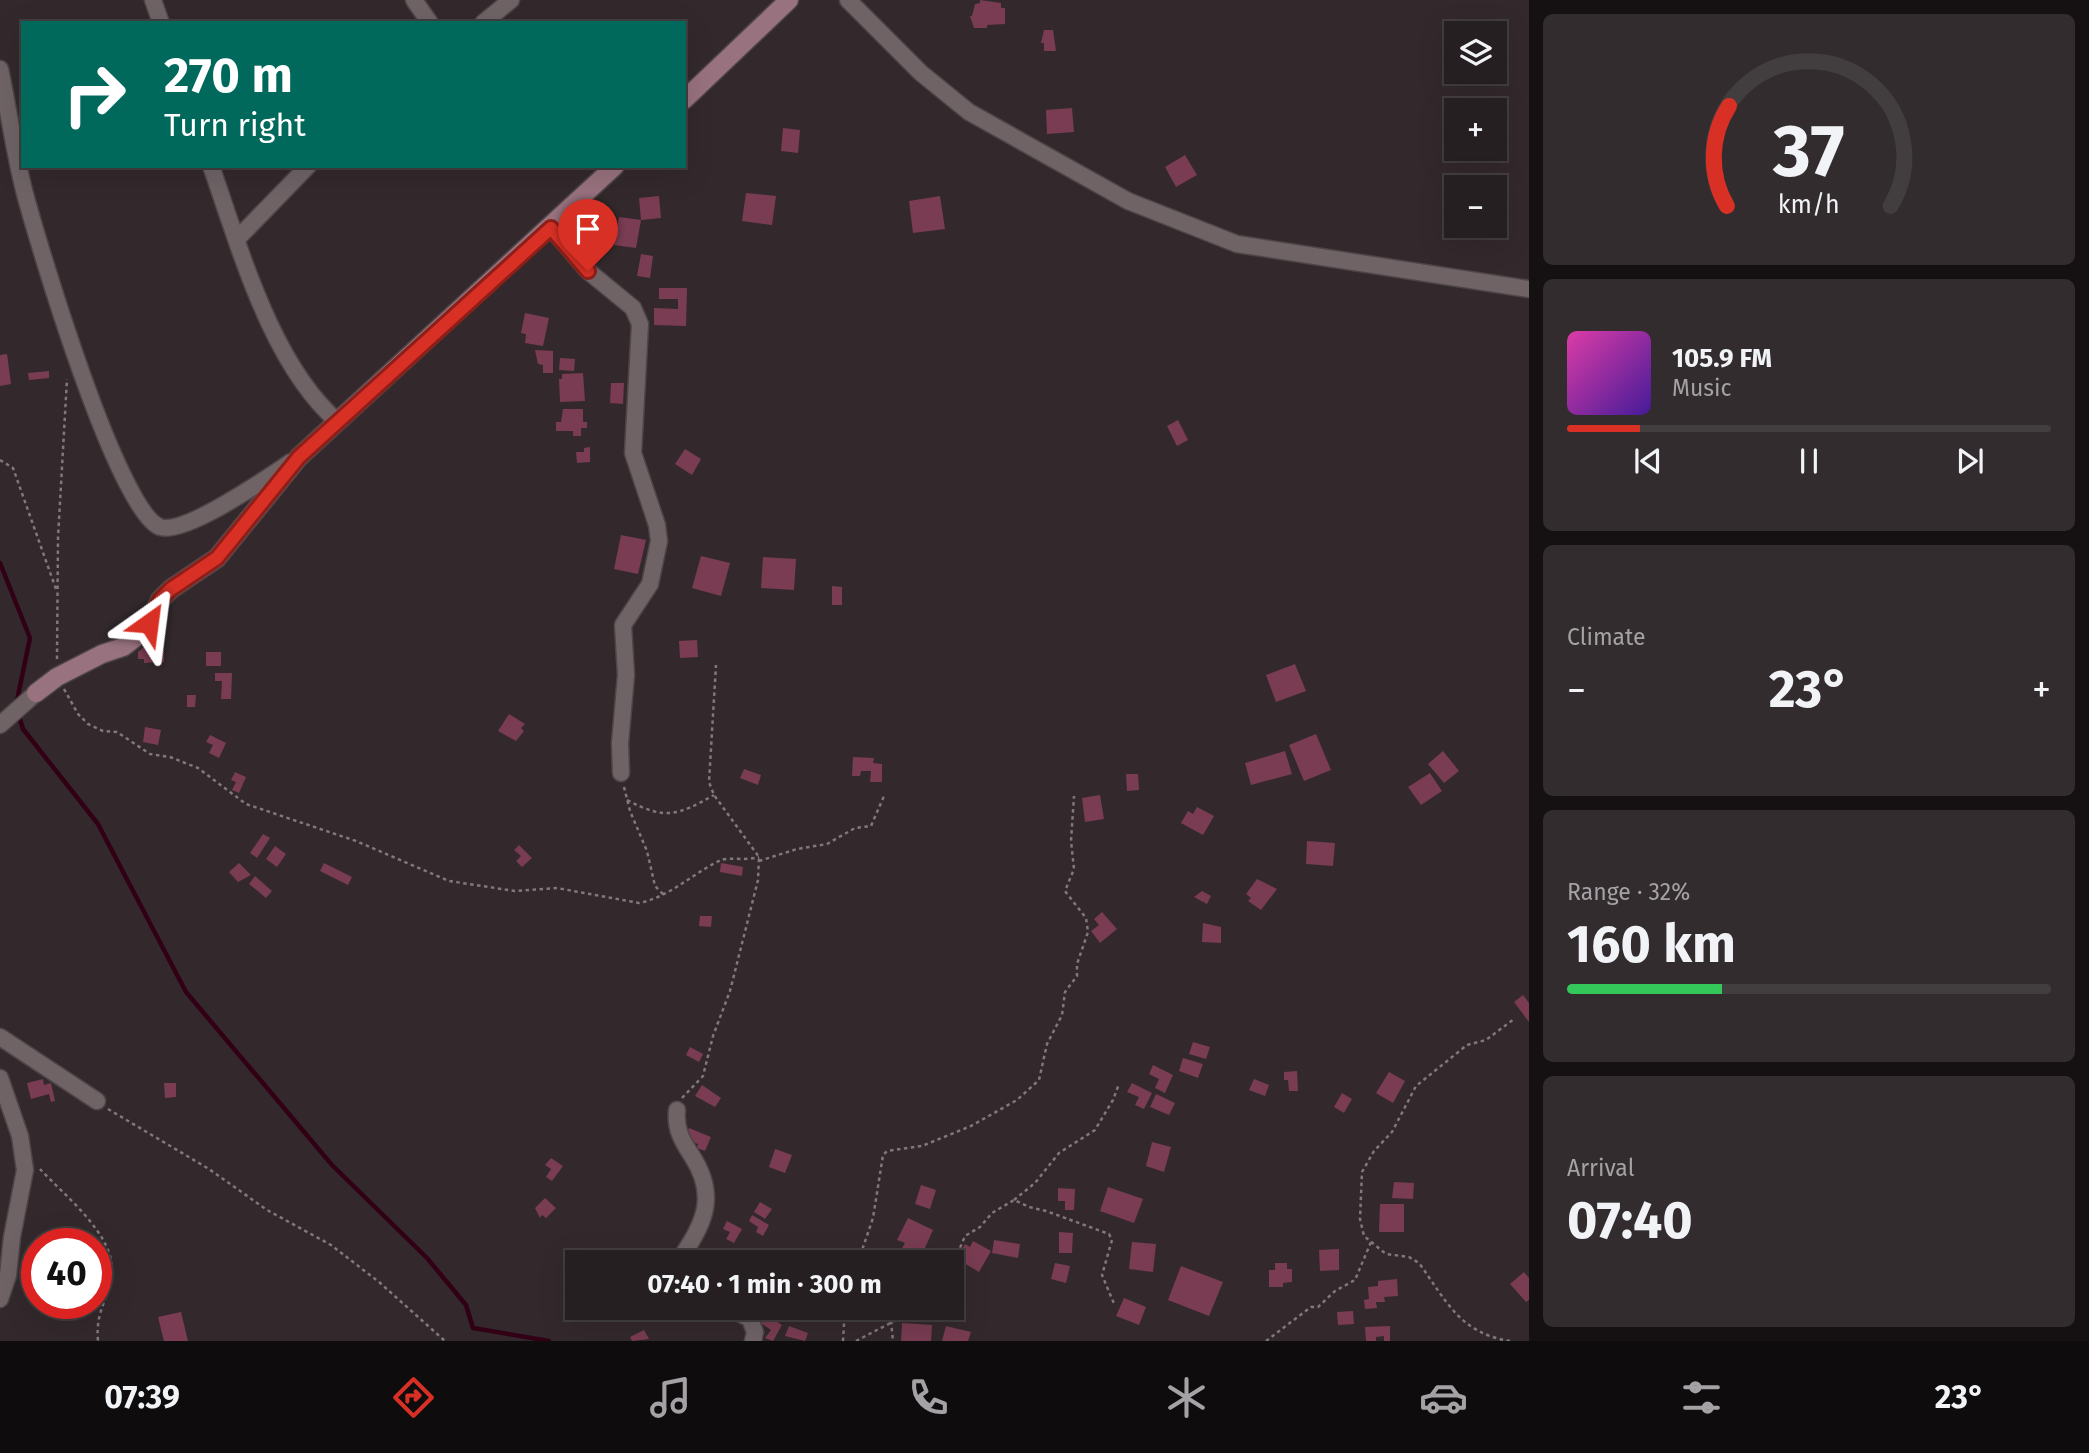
<!DOCTYPE html>
<html lang="en">
<head>
<meta charset="utf-8">
<style>
  body { margin:0; font-family:"Fira Sans",sans-serif; background:#322c2e; color:#f1f3f6; height:100vh; display:flex; flex-direction:column; font-size:26px; white-space:nowrap }
  * { box-sizing:border-box; margin:0 }
  p { font-size:23px; color:#a4a2a5 }
  .icon { flex:none; width:38px; height:38px; fill:none; stroke:currentColor; stroke-width:2; stroke-linecap:round; stroke-linejoin:round }
  .map { position:relative; flex:1; overflow:hidden }
  .drawer { display:flex; flex-direction:column; gap:14px; padding:14px; background:#151112; width:560px }
  .drawer>* { flex:none }
  .guide { position:absolute; left:21px; top:21px; width:665px; height:147px; border-radius:0px; box-shadow:0 7px 28px #0002,0 0 0 2px #423d3f; background:#00695c; color:#fff; overflow:hidden }
  .fabs { position:absolute; left:1444px; top:21px; display:grid; gap:14px }
  .fabs a { display:grid; place-items:center; width:63px; height:63px; border-radius:0px; background:#261f21; box-shadow:0 7px 28px #0002,0 0 0 2px #423d3f; font-size:35px }
  .speed { position:absolute; left:21px; top:1228px; display:flex; gap:14px; font-size:35px; font-weight:700; text-align:center }
  .speed>* { display:grid; place-content:center; width:91px; height:91px; border-radius:50%; background:#261f21; box-shadow:0 7px 28px #0002,0 0 0 2px #423d3f; line-height:1 }
  .speed .limit { border:10px solid #d22; background:#fff; color:#111 }
  .pin { position:absolute; display:grid; place-items:center; width:60px; height:60px; color:#fff; margin:-72px -30px; border-radius:50% 50% 50% 0; rotate:-45deg; box-shadow:0 0 7px #0007 }
  .pin .icon { rotate:45deg }
  .me { position:absolute; width:77px; margin:-38px; rotate:31deg; stroke-linejoin:round; filter:drop-shadow(0 0 5px #0008) }
  .turn { display:flex; align-items:center; gap:24px; height:147px; padding:0 28px; font-size:32px }
  .turn .icon { width:91px; height:91px; stroke-width:2.5 }
  .turn b { display:block; font-size:49px; line-height:60px }
  .big { font-size:52px; font-weight:700; line-height:1.1 }
  .drawer .widget { flex:1; display:flex; flex-direction:column; justify-content:center; gap:10px; min-width:0; padding:0 24px; border-radius:10px; background:#322c2e }
  .drawer .dial { align-items:center; gap:0 }
  .dial svg { height:182px; overflow:visible; fill:none; stroke:#423d3f; stroke-width:7; stroke-linecap:round; text-anchor:middle }
  .dial text { fill:#f1f3f6; stroke:none }
  .song { display:flex; align-items:center; gap:21px }
  .cover { width:84px; height:84px; border-radius:10px; background:linear-gradient(135deg,hsl(320 70% 55%),hsl(260 70% 35%)) }
  .played { height:7px; border-radius:4px; background:linear-gradient(90deg,#d93025 15%,#423d3f 15%) }
  .keys { display:flex; justify-content:space-around; direction:ltr }
  .heat { display:flex; justify-content:space-between; align-items:center; font-size:38px; direction:ltr }
  .charge { height:10px; border-radius:5px; background:linear-gradient(90deg,#34c759 32%,#423d3f 0) }
  .trip { position:absolute; left:565px; top:1250px; width:399px; height:70px; border-radius:0px; background:#261f21; box-shadow:0 7px 28px #0002,0 0 0 2px #423d3f; font-weight:700; line-height:70px; text-align:center }
  .dock { display:flex; height:112px; justify-content:space-around; align-items:center; background:#0f0c0d; color:#a4a2a5 }
  .dock .icon { width:49px; height:49px }
  .dock .current { color:#d93025 }
  .dock b { font-size:32px; color:#f1f3f6 }
  main { display:flex; flex:1; min-height:0 }
  .map>svg:first-child { display:block }
  .lines { fill:none; stroke-linecap:round; stroke-linejoin:round }
  .stream { stroke:#320015; stroke-width:4.5 }
  .building { fill:#793c52 }
  .street-casing { stroke:#4e4548; stroke-width:19 }
  .secondary-casing { stroke:#4e4548; stroke-width:21 }
  .path { stroke:#80787a; stroke-width:2.5; stroke-dasharray:3.5 3.5; stroke-linecap:butt }
  .street { stroke:#6f6366; stroke-width:16 }
  .secondary { stroke:#98727e; stroke-width:18 }
  .route-casing { stroke:#8d1f18; stroke-width:18 }
  .route { stroke:#d93025; stroke-width:12 }
</style>
</head>
<body>
<main>
<div class="map">
<svg width="1529" height="1341" viewBox="0 0 1529 1341">
  <rect width="100%" height="100%" fill="#33292c"/>
  <g class="lines">
    <!-- stream -->
    <path class="stream" d="M 0,563 L 30,638 L 16,705
      M 18,713 L 23,729 L 98,824 L 186,992 L 332,1165 L 427,1258 L 466,1305 L 473,1328 L 549,1341"/>
  </g>
  <!-- building -->
  <path class="building" d="M 980,0 L 1001,3 L 1001,8 L 1005,8 L 1005,24 L 987,25 L 987,28 L 974,28 L 970,16 L 972,16 L 975,4 L 980,3 Z
    M 1044,30 L 1053,30 L 1056,51 L 1044,51 L 1044,43 L 1041,43 Z
    M 1072,108 L 1074,132 L 1047,134 L 1046,110 Z
    M 783,128 L 800,130 L 798,153 L 781,151 Z
    M 1185,155 L 1197,175 L 1176,187 L 1165,167 Z
    M 746,193 L 776,196 L 772,225 L 742,221 Z
    M 659,196 L 661,218 L 641,220 L 636,248 L 614,245 L 619,217 L 641,220 L 639,198 Z
    M 940,196 L 945,229 L 913,233 L 909,201 Z
    M 586,207 L 610,210 L 606,241 L 581,237 Z
    M 641,254 L 653,256 L 650,278 L 637,276 Z
    M 659,288 L 687,288 L 686,326 L 654,325 L 654,308 L 678,309 L 678,299 L 659,299 Z
    M 525,313 L 549,318 L 543,346 L 525,343 L 526,334 L 521,333 Z
    M 535,350 L 553,351 L 553,373 L 543,373 L 543,365 L 538,364 Z
    M 7,354 L 11,384 L 0,386 L 0,355 Z
    M 560,358 L 575,359 L 574,371 L 559,370 Z
    M 49,371 L 49,378 L 29,380 L 28,373 Z
    M 583,373 L 585,401 L 560,402 L 559,379 L 562,379 L 562,374 Z
    M 611,383 L 624,383 L 623,404 L 610,403 Z
    M 563,409 L 583,409 L 583,422 L 587,422 L 587,428 L 581,428 L 581,436 L 573,436 L 573,431 L 556,431 L 556,422 L 561,422 Z
    M 1178,420 L 1188,440 L 1177,446 L 1167,426 Z
    M 590,447 L 590,462 L 577,463 L 576,452 L 584,452 L 584,448 Z
    M 685,449 L 701,459 L 692,475 L 675,464 Z
    M 621,535 L 646,540 L 638,574 L 614,569 Z
    M 701,556 L 730,563 L 721,596 L 692,588 Z
    M 763,557 L 796,559 L 794,590 L 761,588 Z
    M 832,586 L 842,587 L 842,605 L 832,605 Z
    M 697,640 L 698,657 L 680,658 L 679,641 Z
    M 145,646 L 164,650 L 164,662 L 144,663 L 144,659 L 138,659 L 138,652 Z
    M 206,652 L 221,652 L 221,666 L 206,666 Z
    M 1295,664 L 1306,691 L 1276,702 L 1266,675 Z
    M 215,673 L 232,673 L 231,699 L 221,699 L 222,681 L 215,681 Z
    M 187,695 L 196,695 L 195,707 L 187,707 Z
    M 509,714 L 525,724 L 521,728 L 524,731 L 516,741 L 498,731 Z
    M 145,727 L 161,730 L 158,745 L 143,742 Z
    M 1316,734 L 1331,770 L 1304,781 L 1289,745 Z
    M 210,735 L 226,743 L 219,758 L 209,753 L 213,745 L 206,742 Z
    M 1285,751 L 1292,774 L 1251,785 L 1245,763 Z
    M 1443,751 L 1459,771 L 1444,783 L 1428,764 Z
    M 853,757 L 874,758 L 873,763 L 882,764 L 882,782 L 870,782 L 871,771 L 861,771 L 860,776 L 852,776 Z
    M 744,769 L 761,775 L 758,785 L 740,778 Z
    M 235,772 L 246,777 L 239,793 L 232,790 L 236,782 L 231,780 Z
    M 1430,773 L 1442,791 L 1421,805 L 1408,787 Z
    M 1126,774 L 1138,774 L 1139,790 L 1127,791 Z
    M 1100,795 L 1104,819 L 1085,822 L 1082,798 Z
    M 1197,807 L 1214,816 L 1203,835 L 1181,823 L 1188,811 L 1193,814 Z
    M 263,834 L 270,838 L 257,858 L 250,853 Z
    M 1307,841 L 1335,843 L 1333,866 L 1306,864 Z
    M 519,845 L 532,858 L 522,867 L 516,861 L 521,856 L 514,850 Z
    M 275,846 L 286,854 L 277,867 L 266,859 Z
    M 239,863 L 251,875 L 238,882 L 229,872 Z
    M 324,863 L 352,877 L 348,885 L 320,871 Z
    M 721,863 L 743,867 L 742,876 L 720,872 Z
    M 255,876 L 272,891 L 266,898 L 249,884 Z
    M 1257,879 L 1277,889 L 1261,910 L 1248,901 L 1251,898 L 1246,894 Z
    M 1202,891 L 1211,896 L 1207,904 L 1194,897 Z
    M 1102,912 L 1117,929 L 1100,943 L 1091,931 L 1099,925 L 1094,919 Z
    M 700,916 L 712,916 L 711,927 L 699,926 Z
    M 1203,923 L 1221,927 L 1221,943 L 1202,942 Z
    M 1523,995 L 1529,1003 L 1529,1022 L 1514,1002 Z
    M 1193,1042 L 1210,1047 L 1206,1059 L 1189,1054 Z
    M 690,1047 L 703,1054 L 699,1062 L 686,1055 Z
    M 1183,1058 L 1203,1064 L 1198,1078 L 1179,1071 Z
    M 1153,1065 L 1173,1075 L 1165,1093 L 1155,1088 L 1159,1079 L 1149,1074 Z
    M 1297,1071 L 1298,1091 L 1289,1091 L 1288,1080 L 1284,1080 L 1284,1072 Z
    M 1389,1072 L 1405,1081 L 1393,1103 L 1376,1093 Z
    M 43,1079 L 44,1085 L 51,1083 L 55,1101 L 51,1102 L 49,1094 L 31,1099 L 27,1083 Z
    M 1254,1079 L 1269,1085 L 1265,1096 L 1249,1090 Z
    M 164,1083 L 176,1083 L 176,1097 L 165,1098 Z
    M 1132,1083 L 1152,1093 L 1144,1109 L 1135,1105 L 1139,1097 L 1127,1092 Z
    M 702,1085 L 721,1098 L 715,1107 L 695,1096 Z
    M 1342,1093 L 1352,1099 L 1344,1113 L 1334,1107 Z
    M 1156,1094 L 1175,1103 L 1169,1115 L 1150,1107 Z
    M 689,1128 L 711,1137 L 705,1151 L 697,1148 L 698,1144 L 684,1139 Z
    M 1152,1142 L 1171,1147 L 1164,1172 L 1146,1166 Z
    M 775,1149 L 792,1155 L 785,1173 L 769,1167 Z
    M 551,1158 L 563,1166 L 552,1181 L 546,1177 L 551,1169 L 545,1165 Z
    M 1394,1182 L 1414,1183 L 1413,1199 L 1392,1198 Z
    M 921,1185 L 936,1190 L 930,1209 L 915,1204 Z
    M 1108,1187 L 1143,1199 L 1134,1223 L 1100,1211 Z
    M 1058,1188 L 1075,1189 L 1074,1210 L 1065,1210 L 1065,1201 L 1058,1201 Z
    M 545,1198 L 556,1208 L 546,1218 L 542,1215 L 540,1218 L 535,1208 Z
    M 760,1202 L 772,1209 L 765,1219 L 754,1212 Z
    M 1380,1204 L 1404,1204 L 1404,1232 L 1379,1232 Z
    M 752,1215 L 769,1225 L 763,1236 L 756,1232 L 758,1227 L 749,1221 Z
    M 908,1218 L 933,1230 L 920,1259 L 901,1250 L 905,1243 L 897,1240 Z
    M 727,1221 L 742,1229 L 734,1243 L 726,1239 L 730,1232 L 723,1229 Z
    M 1059,1232 L 1073,1233 L 1072,1253 L 1059,1253 Z
    M 994,1240 L 1020,1244 L 1018,1258 L 992,1253 Z
    M 973,1241 L 991,1251 L 979,1272 L 957,1259 L 965,1244 L 970,1247 Z
    M 1132,1242 L 1156,1244 L 1153,1272 L 1129,1269 Z
    M 1339,1249 L 1339,1270 L 1320,1271 L 1319,1250 Z
    M 1055,1263 L 1070,1266 L 1066,1283 L 1051,1279 Z
    M 1275,1263 L 1287,1263 L 1287,1269 L 1292,1269 L 1292,1282 L 1283,1283 L 1283,1287 L 1269,1287 L 1269,1270 L 1275,1270 Z
    M 1181,1266 L 1223,1282 L 1209,1316 L 1168,1300 Z
    M 1524,1272 L 1529,1278 L 1529,1300 L 1526,1302 L 1510,1284 Z
    M 1397,1279 L 1398,1296 L 1384,1297 L 1385,1302 L 1376,1302 L 1377,1308 L 1365,1309 L 1364,1300 L 1369,1299 L 1368,1287 L 1378,1286 L 1378,1281 Z
    M 1124,1298 L 1146,1307 L 1139,1325 L 1116,1316 Z
    M 1353,1311 L 1354,1324 L 1338,1325 L 1337,1312 Z
    M 181,1312 L 188,1341 L 164,1341 L 158,1317 Z
    M 766,1315 L 782,1325 L 773,1341 L 765,1338 L 771,1330 L 761,1323 Z
    M 902,1323 L 932,1325 L 931,1341 L 901,1341 Z
    M 789,1326 L 808,1333 L 805,1341 L 785,1336 Z
    M 946,1326 L 971,1332 L 968,1341 L 942,1341 Z
    M 1390,1326 L 1390,1341 L 1384,1341 L 1384,1336 L 1376,1337 L 1376,1341 L 1366,1341 L 1365,1327 Z
    M 644,1330 L 649,1339 L 632,1341 L 630,1337 Z"/>
  <g class="lines">
    <defs>
      <path id="street" d="M 153,0 L 161,23
        M 414,0 L 430,23
        M 848,0 L 921,73 L 969,112 L 1128,201 L 1237,244 L 1529,289
        M 483,23 L 511,0
        M 0,69 C 9,111 14,153 25,194 C 39,246 118,512 160,527 C 185,535 267,478 291,462
        M 211,166 C 240,248 271,364 338,422
        M 551,228 L 588,271 L 633,308 L 640,324 L 633,453 L 657,525 L 659,541 L 650,584 L 623,625 L 626,675 L 620,743 L 621,773
        M 237,239 L 308,166
        M 0,725 L 36,693
        M 0,1037 L 97,1101
        M 0,1078 L 20,1136 L 25,1170 L 12,1237 L 8,1275 L 0,1299
        M 677,1110 C 675,1129 682,1141 692,1156 C 719,1198 703,1225 678,1262
        M 728,1307 L 750,1319 L 755,1332 L 753,1341"/>
      <path id="secondary" d="M 684,100 L 789,0
        M 36,693 L 57,677 L 102,654 L 123,647 L 139,635 L 149,623 L 160,600 L 171,589 L 217,558 L 299,457 L 615,166"/>
    </defs>
    <!-- street casing -->
    <use href="#street" class="street-casing"/>
    <!-- secondary casing -->
    <use href="#secondary" class="secondary-casing"/>
    <!-- path -->
    <path class="path" d="M 0,460 L 13,468 L 57,592
      M 57,659 L 58,538 L 67,379
      M 64,689 L 78,714 L 88,724 L 103,731 L 117,732 L 150,754 L 170,757 L 198,768 L 246,804 L 356,841 L 449,881 L 515,891 L 557,888 L 639,903 C 670,897 693,873 721,860 C 729,857 746,861 759,857
      M 624,787 L 630,811 L 647,851 L 655,886 L 663,894
      M 627,800 C 665,820 677,816 714,795
      M 759,861 L 797,849 L 827,844 L 855,828 L 871,826 L 884,796
      M 682,1098 L 703,1076 L 713,1036 L 730,991 L 758,880 L 759,857 L 714,795 L 709,782 L 716,665
      M 108,1109 L 209,1169 L 267,1210 L 331,1245 L 379,1282 L 445,1341
      M 40,1169 C 65,1196 115,1235 112,1273 C 110,1298 95,1309 98,1341
      M 1014,1200 L 1035,1183 L 1059,1153 L 1095,1130 L 1113,1100 L 1119,1084
      M 858,1262 L 873,1218 L 883,1155 L 887,1151 L 922,1146 L 971,1126 L 1017,1100 L 1039,1080 L 1047,1044 L 1062,1015 L 1065,992 L 1077,976 L 1077,964 L 1088,932 L 1086,918 L 1065,891 L 1074,869 L 1071,841 L 1074,796
      M 952,1267 L 965,1236 L 980,1227 L 992,1213 L 1014,1200 L 1029,1207 L 1046,1211 L 1109,1234 L 1112,1240 L 1102,1275 L 1115,1306
      M 891,1321 L 893,1341
      M 843,1341 L 845,1307
      M 856,1341 L 921,1307
      M 1266,1341 L 1311,1307 L 1318,1307 L 1335,1291 L 1355,1280 L 1371,1242
      M 1510,1341 C 1459,1333 1446,1300 1419,1263 L 1409,1257 L 1386,1254 L 1364,1236 L 1360,1219 L 1362,1172 L 1374,1151 L 1392,1132 L 1416,1086 L 1467,1045 L 1486,1040 L 1514,1019"/>
    <!-- street -->
    <use href="#street" class="street"/>
    <!-- secondary -->
    <use href="#secondary" class="secondary"/>
  </g>
  <g class="lines">
    <defs>
      <path id="route" d="M 149,623 L 160,600 L 171,589 L 217,558 L 299,457 L 551,228 L 588,271"/>
    </defs>
    <!-- route casing -->
    <use href="#route" class="route-casing"/>
    <!-- route -->
    <use href="#route" class="route"/>
  </g>
</svg>
<div class="fabs">
<a><svg class="icon" aria-label="layers" viewBox="0 0 24 24"><path d="M12 4l9 5-9 5-9-5zM3 14l9 5 9-5"/></svg></a>
<a>+</a>
<a>−</a>
</div>
<div class="speed"><div class="limit">40</div></div>
<div class="pin" style="left:588px;top:271px;background:#d93025"><svg class="icon" aria-label="arrive" viewBox="0 0 24 24"><path d="M6 21V4h12l-3 4 3 4H6"/></svg></div>
<svg class="me" style="left:149px;top:623px" viewBox="-20 -20 40 40"><path d="M0-17L14 15 0 8-14 15z" fill="#d93025" stroke="#fff" stroke-width="4"/></svg>
<div class="trip">07:40 · 1 min · 300 m</div>
<div class="guide">
<div class="turn"><svg class="icon" aria-label="right" viewBox="0 0 24 24"><path d="M7 20v-9h11M14 6l5 5-5 5"/></svg><div><b>270 m</b>Turn right</div></div>
</div>
</div>
<section class="drawer">
<div class="widget dial"><svg viewBox="0 0 100 80">
<path d="M14 69A42 42 0 1 1 86 69"/>
<path d="M14 69A42 42 0 0 1 15 25" stroke="#d93025"/>
<text x="50" y="56" font-size="32" font-weight="700">37</text>
<text x="50" y="72" font-size="11">km/h</text>
</svg></div>
<div class="widget">
<div class="song"><i class="cover"></i><div><b>105.9 FM</b><p>Music</p></div></div>
<div class="played"></div>
<div class="keys"><svg class="icon" aria-label="previous" viewBox="0 0 24 24"><path d="M18 5L8 12l10 7zM5 5v14"/></svg><svg class="icon" aria-label="pause" viewBox="0 0 24 24"><path d="M8 5v14M16 5v14"/></svg><svg class="icon" aria-label="next" viewBox="0 0 24 24"><path d="M6 5l10 7-10 7zM19 5v14"/></svg></div>
</div>
<div class="widget"><p>Climate</p>
<div class="heat"><a>−</a><b class="big">23°</b><a>+</a></div>
</div>
<div class="widget"><p>Range · 32%</p><b class="big">160 km</b><div class="charge"></div></div>
<div class="widget"><p>Arrival</p><b class="big">07:40</b></div>
</section>
</main>
<nav class="dock">
<b>07:39</b>
<svg class="icon current" aria-label="directions" viewBox="0 0 24 24"><path d="M12 3l9 9-9 9-9-9zM9 14v-3h6M13 9l2 2-2 2"/></svg>
<svg class="icon" aria-label="music" viewBox="0 0 24 24"><path d="M9 18V5l10-2v13"/><circle cx="6" cy="18" r="3"/><circle cx="16" cy="16" r="3"/></svg>
<svg class="icon" aria-label="phone" viewBox="0 0 24 24"><path d="M5 4h4l2 5-3 2q2 4 5 5l2-3 5 2v4C11 20 4 13 5 4z"/></svg>
<svg class="icon" aria-label="climate" viewBox="0 0 24 24"><path d="M12 3v18M4 7l16 10M4 17L20 7"/></svg>
<svg class="icon" aria-label="car" viewBox="0 0 24 24"><path d="M5 17H2v-5l4-1 3-4h7l3 4 3 1v5h-3M9 17h6M6 11h13"/><circle cx="7" cy="17" r="2"/><circle cx="17" cy="17" r="2"/></svg>
<svg class="icon" aria-label="filters" viewBox="0 0 24 24"><path d="M4 7h16M4 17h16"/><circle cx="9" cy="7" r="2"/><circle cx="15" cy="17" r="2"/></svg>
<b>23°</b>
</nav>
</body>
</html>
